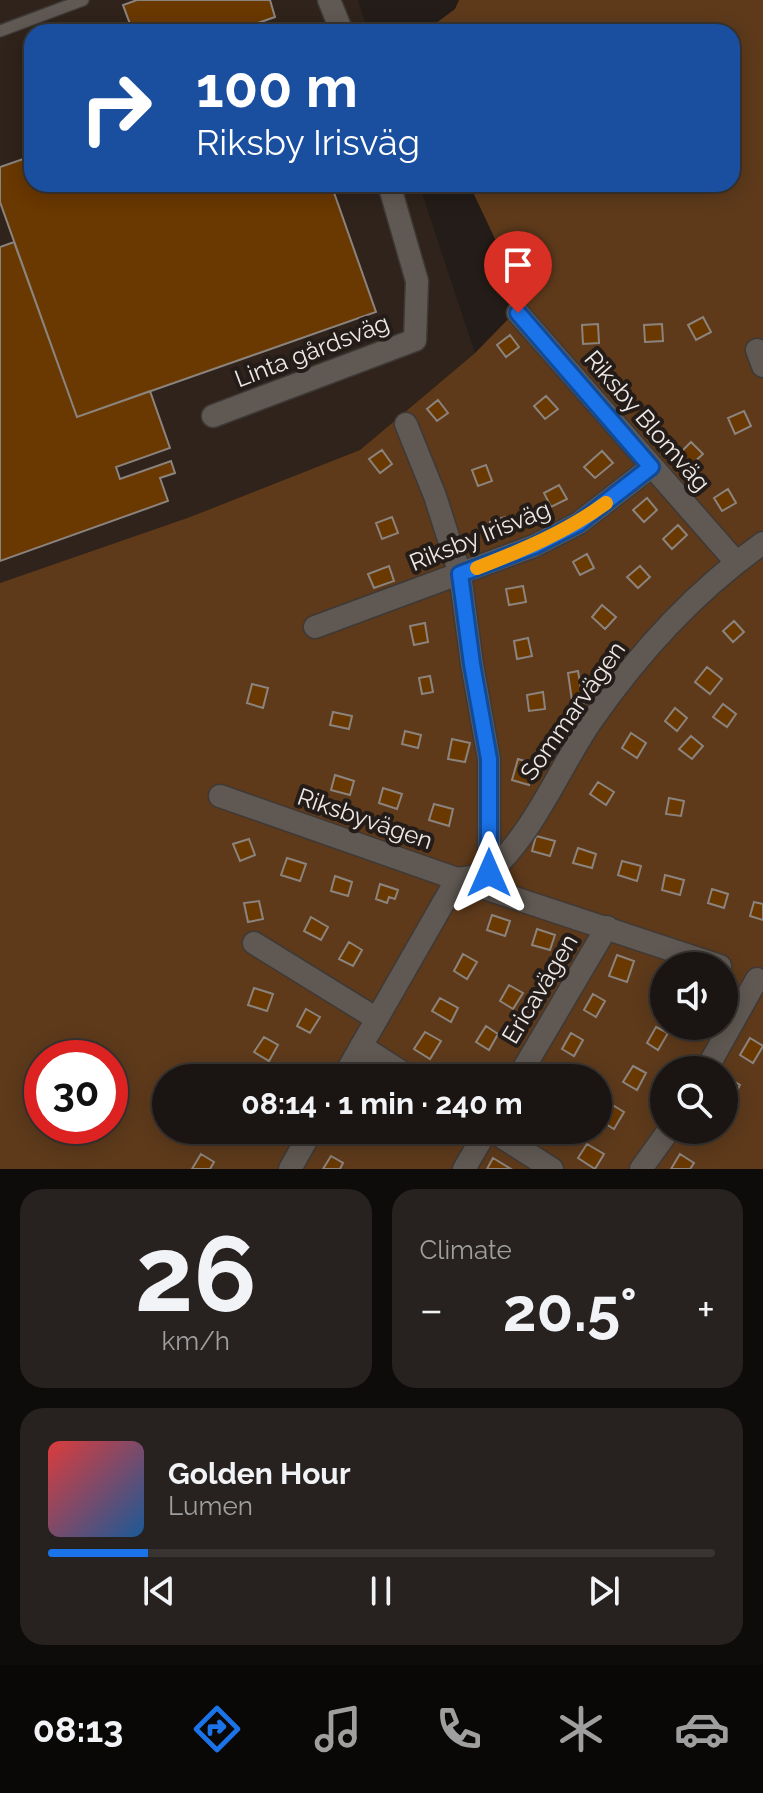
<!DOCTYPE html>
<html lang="en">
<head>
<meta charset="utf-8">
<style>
  body { margin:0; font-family:Raleway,sans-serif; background:#272220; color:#f1f3f6; height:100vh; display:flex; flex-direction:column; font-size:30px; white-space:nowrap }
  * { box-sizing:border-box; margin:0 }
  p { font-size:26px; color:#9f9f9f }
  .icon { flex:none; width:44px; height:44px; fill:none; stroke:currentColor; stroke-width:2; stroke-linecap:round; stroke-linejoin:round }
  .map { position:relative; height:1169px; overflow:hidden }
  .side { display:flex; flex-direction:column; gap:20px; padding:20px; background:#0e0c0a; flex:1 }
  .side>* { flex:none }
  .hud { position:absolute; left:24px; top:24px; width:716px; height:168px; border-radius:24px; box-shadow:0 4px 20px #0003,0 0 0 2px #383432; background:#1a4fa0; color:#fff; overflow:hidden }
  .fabs { position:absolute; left:650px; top:952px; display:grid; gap:16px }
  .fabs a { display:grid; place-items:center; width:88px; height:88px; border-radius:50%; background:#1a1512; box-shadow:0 4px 20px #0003,0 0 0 2px #383432; font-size:40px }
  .speed { position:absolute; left:24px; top:1040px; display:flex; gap:16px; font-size:40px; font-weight:700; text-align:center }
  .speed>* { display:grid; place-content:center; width:104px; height:104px; border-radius:50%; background:#1a1512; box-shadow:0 4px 20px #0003,0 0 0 2px #383432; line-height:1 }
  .speed .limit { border:12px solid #d22; background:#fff; color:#111 }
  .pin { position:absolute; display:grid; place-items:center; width:68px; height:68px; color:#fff; margin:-82px -34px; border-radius:50% 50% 50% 0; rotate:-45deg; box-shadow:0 0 8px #0007 }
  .pin .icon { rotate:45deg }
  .me { position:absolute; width:88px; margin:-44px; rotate:0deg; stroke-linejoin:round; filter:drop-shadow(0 0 6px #0008) }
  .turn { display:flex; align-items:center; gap:28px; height:168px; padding:0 40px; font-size:36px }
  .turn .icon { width:104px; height:104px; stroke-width:2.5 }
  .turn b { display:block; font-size:56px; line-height:68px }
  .big { font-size:60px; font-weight:700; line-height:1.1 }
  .side .tile { flex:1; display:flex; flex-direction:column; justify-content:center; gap:12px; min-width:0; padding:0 28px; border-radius:24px; background:#272220 }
  .side .dial { align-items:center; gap:0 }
  .dial b { font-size:104px; line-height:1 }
  .song { display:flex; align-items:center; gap:24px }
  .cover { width:96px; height:96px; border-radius:12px; background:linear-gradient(135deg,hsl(0 70% 55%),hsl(210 70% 35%)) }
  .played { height:8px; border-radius:4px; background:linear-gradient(90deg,#1a73e8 15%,#383432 15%) }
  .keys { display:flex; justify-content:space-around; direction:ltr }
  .heat { display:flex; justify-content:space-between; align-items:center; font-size:44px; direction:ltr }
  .side .tiles { flex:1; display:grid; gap:20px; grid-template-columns:1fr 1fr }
  .tile:last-child { grid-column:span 2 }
  .trip { position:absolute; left:152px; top:1064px; width:460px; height:80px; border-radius:40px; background:#1a1512; box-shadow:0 4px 20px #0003,0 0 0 2px #383432; font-weight:700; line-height:80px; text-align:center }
  .menu { display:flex; height:128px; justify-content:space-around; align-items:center; background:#0a0807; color:#9f9f9f }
  .menu .icon { width:56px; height:56px }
  .menu .selected { color:#1a73e8 }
  .menu b { font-size:36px; color:#f1f3f6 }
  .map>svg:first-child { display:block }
  .built { fill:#2f231b }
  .green { fill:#5e3a1b; fill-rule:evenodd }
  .building { fill:#6a3801; stroke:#8b847e; stroke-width:2 }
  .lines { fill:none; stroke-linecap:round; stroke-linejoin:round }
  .service-casing { stroke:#3e3936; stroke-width:14 }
  .minor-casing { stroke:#3e3936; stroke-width:25 }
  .service { stroke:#605953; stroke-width:11 }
  .minor { stroke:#605953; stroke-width:22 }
  .route-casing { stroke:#114b97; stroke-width:20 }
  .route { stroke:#1a73e8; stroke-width:14 }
  .slow { stroke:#f59e0b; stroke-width:14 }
  .labels { text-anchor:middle; stroke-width:8; stroke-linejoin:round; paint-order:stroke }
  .street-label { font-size:24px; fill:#eee9e6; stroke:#231c18 }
</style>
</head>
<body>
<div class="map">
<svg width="763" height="1169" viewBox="0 0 763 1169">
  <rect width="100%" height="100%" fill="#231c18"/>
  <!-- built -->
  <path class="built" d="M 0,0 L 358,0 L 368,32 L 32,32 L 32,184 L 419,184 L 475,353 L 360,450 L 190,517 L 0,583 Z"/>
  <!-- green -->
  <path class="green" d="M 459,0 L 763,0 L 763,1169 L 0,1169 L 0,583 L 190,517 L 360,450 L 475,353 L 525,302 L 469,184 L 732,184 L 732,32 L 424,32 L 455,9 ZM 664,966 L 724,966 L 724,1026 L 664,1026 ZM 42,1058 L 110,1058 L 110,1126 L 42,1126 ZM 664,1070 L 724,1070 L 724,1130 L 664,1130 ZM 166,1078 L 598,1078 L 598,1130 L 166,1130 Z"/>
  <!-- building -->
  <path class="building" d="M 137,0 L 270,0 L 275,17 L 232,32 L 133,32 L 123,5 Z
    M 32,156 L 32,184 L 331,184 L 376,312 L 77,417 L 0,202 L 0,167 Z
    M 14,242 L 77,417 L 150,391 L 170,448 L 116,467 L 120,479 L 171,461 L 175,473 L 160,478 L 168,501 L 0,561 L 0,247 Z
    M 703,317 L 711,332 L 696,340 L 688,325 Z
    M 598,324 L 599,343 L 583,344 L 582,325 Z
    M 662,324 L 663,341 L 645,342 L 644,325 Z
    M 510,335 L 519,347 L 506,357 L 497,345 Z
    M 546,396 L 558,409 L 545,419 L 534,406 Z
    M 438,400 L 448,413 L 437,421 L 427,409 Z
    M 744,411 L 751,426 L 735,434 L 728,418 Z
    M 691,442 L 703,454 L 691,465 L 680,453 Z
    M 382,450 L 392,464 L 380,473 L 369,459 Z
    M 602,451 L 613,463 L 595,478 L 584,467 Z
    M 486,465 L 492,481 L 478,486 L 472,470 Z
    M 559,485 L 567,499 L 551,507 L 544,493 Z
    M 728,489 L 736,503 L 722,511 L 714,498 Z
    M 647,498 L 657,510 L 644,522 L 633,510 Z
    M 392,517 L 398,533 L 382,539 L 376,523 Z
    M 505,517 L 511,534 L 496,540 L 490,522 Z
    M 678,525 L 687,535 L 672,549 L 663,539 Z
    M 587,554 L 594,568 L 580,575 L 573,562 Z
    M 389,566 L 394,581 L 374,588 L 368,574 Z
    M 640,566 L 650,577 L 638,588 L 627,577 Z
    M 523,586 L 526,602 L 509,605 L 506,589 Z
    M 602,605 L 616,617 L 605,629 L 592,617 Z
    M 734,621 L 744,632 L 733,642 L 723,631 Z
    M 425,623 L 428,642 L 414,645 L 410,626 Z
    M 528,638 L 532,656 L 517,659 L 514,641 Z
    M 707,667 L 722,679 L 710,694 L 695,682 Z
    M 578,671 L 584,706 L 573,708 L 568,673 Z
    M 430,676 L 433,692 L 422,694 L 419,678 Z
    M 252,684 L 268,688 L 263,708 L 247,703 Z
    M 543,692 L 545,709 L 529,711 L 527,695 Z
    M 723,704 L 736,714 L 727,727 L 713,717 Z
    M 675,708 L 687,718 L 677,731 L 665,721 Z
    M 333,712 L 352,716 L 349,729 L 330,725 Z
    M 405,731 L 421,735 L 418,748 L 402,744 Z
    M 631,733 L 646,743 L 637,758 L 622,748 Z
    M 691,736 L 703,746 L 692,759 L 679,749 Z
    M 452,739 L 470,743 L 465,762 L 448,759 Z
    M 518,759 L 535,764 L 529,785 L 512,780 Z
    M 335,775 L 354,781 L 350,795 L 331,790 Z
    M 598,782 L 614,792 L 606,805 L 590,794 Z
    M 383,788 L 402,794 L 397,809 L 379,803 Z
    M 669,798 L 684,801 L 681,816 L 666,814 Z
    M 434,804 L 453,809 L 449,826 L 429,820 Z
    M 536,836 L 555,841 L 550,856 L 532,851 Z
    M 249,839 L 255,855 L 240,861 L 233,844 Z
    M 578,848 L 596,854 L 592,868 L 573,863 Z
    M 287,858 L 306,864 L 300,881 L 281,875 Z
    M 622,861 L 641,866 L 637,881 L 618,875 Z
    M 665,875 L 684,880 L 680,895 L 662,890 Z
    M 335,876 L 352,882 L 348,896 L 331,891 Z
    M 380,884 L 398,890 L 395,899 L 389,897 L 387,903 L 376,899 Z
    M 712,889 L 728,894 L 724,908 L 708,903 Z
    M 259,901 L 263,919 L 248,922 L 244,903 Z
    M 754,902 L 763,904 L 763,920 L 750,916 Z
    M 492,915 L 510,921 L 505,936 L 487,930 Z
    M 311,917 L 328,927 L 321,940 L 304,931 Z
    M 537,929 L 555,935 L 550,950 L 532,945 Z
    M 349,942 L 362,950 L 353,966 L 339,959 Z
    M 463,954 L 477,962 L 467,979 L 454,971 Z
    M 617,955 L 634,961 L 627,982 L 609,976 Z
    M 509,985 L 523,993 L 513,1009 L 500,1001 Z
    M 254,988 L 273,994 L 267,1011 L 248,1005 Z
    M 593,994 L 605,1001 L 596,1017 L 584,1010 Z
    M 440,998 L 458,1008 L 451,1022 L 432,1011 Z
    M 306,1009 L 320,1017 L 310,1033 L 297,1026 Z
    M 486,1026 L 498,1034 L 489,1050 L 476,1042 Z
    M 656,1027 L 668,1033 L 658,1050 L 647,1043 Z
    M 425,1032 L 441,1041 L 430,1059 L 414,1049 Z
    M 571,1033 L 583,1040 L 574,1056 L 562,1049 Z
    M 264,1037 L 278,1045 L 269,1061 L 254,1052 Z
    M 750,1038 L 763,1046 L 753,1063 L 740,1055 Z
    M 633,1066 L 646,1073 L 637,1090 L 623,1082 Z
    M 464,1067 L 481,1077 L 480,1078 L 458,1078 Z
    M 726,1077 L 740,1085 L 731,1102 L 724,1098 Z
    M 611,1104 L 624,1112 L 614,1129 L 601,1121 Z
    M 346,1130 L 363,1130 L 356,1142 L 344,1135 Z
    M 424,1130 L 442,1130 L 436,1141 L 422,1132 Z
    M 695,1130 L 713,1130 L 707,1140 L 693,1132 Z
    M 587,1144 L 604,1154 L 595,1169 L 578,1158 Z
    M 201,1154 L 214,1162 L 210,1169 L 192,1169 Z
    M 680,1154 L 694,1163 L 690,1169 L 671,1169 Z
    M 331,1156 L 343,1163 L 340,1169 L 323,1169 Z
    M 493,1158 L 511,1169 L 487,1169 Z"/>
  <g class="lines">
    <defs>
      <path id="service" d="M 0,31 L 83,0"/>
      <path id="minor" d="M 329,0 L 342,32
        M 518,313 L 736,562
        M 757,350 L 763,366
        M 213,416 L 415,340 L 417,281 L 389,184
        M 406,424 L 435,496 L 460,574 L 472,664 L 489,759 L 489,873
        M 315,627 L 534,546 L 579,523 L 651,467
        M 220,796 L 457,879 L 720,966
        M 254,943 L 377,1019
        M 361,1046 L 411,1078
        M 706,1070 L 757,979
        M 343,1078 L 457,879 C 467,877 484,877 492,870 C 535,830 558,771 590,723 C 637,655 695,591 763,543
        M 518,1078 L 607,927
        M 491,1130 L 552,1169
        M 290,1169 L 312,1130
        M 464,1169 L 487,1130
        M 641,1169 L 669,1130"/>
    </defs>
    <!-- service casing -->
    <use href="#service" class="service-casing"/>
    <!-- minor casing -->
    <use href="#minor" class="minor-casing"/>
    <!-- service -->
    <use href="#service" class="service"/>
    <!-- minor -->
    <use href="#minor" class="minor"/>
  </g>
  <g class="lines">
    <defs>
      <path id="route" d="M 489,873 L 489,759 L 472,664 L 460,574 L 534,546 L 579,523 L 651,467 L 518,313"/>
    </defs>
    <!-- route casing -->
    <use href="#route" class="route-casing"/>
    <!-- route -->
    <use href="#route" class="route"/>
    <!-- slow -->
    <path class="slow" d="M 477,568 C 523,550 566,532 606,503"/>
  </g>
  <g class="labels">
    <!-- street labels -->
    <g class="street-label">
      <text transform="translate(312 351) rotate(-21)" y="8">Linta gårdsväg</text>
      <text transform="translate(647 421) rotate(49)" y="8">Riksby Blomväg</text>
      <text transform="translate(480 536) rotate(-22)" y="8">Riksby Irisväg</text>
      <text transform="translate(573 711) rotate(-55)" y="8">Sommarvägen</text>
      <text transform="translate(365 819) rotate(19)" y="8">Riksbyvägen</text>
      <text transform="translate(540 989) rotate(-59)" y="8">Ericavägen</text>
    </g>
  </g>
</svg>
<div class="fabs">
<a><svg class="icon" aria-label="sound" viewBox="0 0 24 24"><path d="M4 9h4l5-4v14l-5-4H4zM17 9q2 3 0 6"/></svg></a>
<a><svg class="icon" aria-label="search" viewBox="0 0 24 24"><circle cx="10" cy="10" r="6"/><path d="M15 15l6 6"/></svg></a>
</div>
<div class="speed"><div class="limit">30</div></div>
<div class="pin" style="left:518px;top:313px;background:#d93025"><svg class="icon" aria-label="arrive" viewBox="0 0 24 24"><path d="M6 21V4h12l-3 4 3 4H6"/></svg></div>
<svg class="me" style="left:489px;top:873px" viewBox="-20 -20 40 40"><path d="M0-17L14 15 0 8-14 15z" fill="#1a73e8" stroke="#fff" stroke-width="4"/></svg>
<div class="trip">08:14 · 1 min · 240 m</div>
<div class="hud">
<div class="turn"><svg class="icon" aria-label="right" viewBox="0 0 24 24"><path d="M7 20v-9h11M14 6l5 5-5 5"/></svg><div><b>100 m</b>Riksby Irisväg</div></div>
</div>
</div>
<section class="side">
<div class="tiles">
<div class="tile dial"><b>26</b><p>km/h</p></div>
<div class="tile"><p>Climate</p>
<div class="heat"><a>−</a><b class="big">20.5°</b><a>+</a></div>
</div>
<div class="tile">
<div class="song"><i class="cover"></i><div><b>Golden Hour</b><p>Lumen</p></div></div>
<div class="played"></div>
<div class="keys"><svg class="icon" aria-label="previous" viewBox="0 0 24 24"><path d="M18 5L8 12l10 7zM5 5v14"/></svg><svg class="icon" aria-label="pause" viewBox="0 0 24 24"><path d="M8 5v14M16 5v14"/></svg><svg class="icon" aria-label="next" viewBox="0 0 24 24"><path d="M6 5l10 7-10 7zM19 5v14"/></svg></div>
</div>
</div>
</section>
<nav class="menu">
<b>08:13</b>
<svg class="icon selected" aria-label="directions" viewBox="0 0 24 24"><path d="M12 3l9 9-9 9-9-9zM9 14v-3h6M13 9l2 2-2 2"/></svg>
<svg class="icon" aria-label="music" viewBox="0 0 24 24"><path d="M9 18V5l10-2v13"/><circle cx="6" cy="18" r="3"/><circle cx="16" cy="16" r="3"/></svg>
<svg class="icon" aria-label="phone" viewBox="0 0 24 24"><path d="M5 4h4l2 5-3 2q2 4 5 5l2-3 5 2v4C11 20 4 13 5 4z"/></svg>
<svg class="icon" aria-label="climate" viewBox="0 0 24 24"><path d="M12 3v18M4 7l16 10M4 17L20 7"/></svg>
<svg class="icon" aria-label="car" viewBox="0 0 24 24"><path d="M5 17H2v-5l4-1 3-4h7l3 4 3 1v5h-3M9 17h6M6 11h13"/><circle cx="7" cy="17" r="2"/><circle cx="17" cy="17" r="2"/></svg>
</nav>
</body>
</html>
